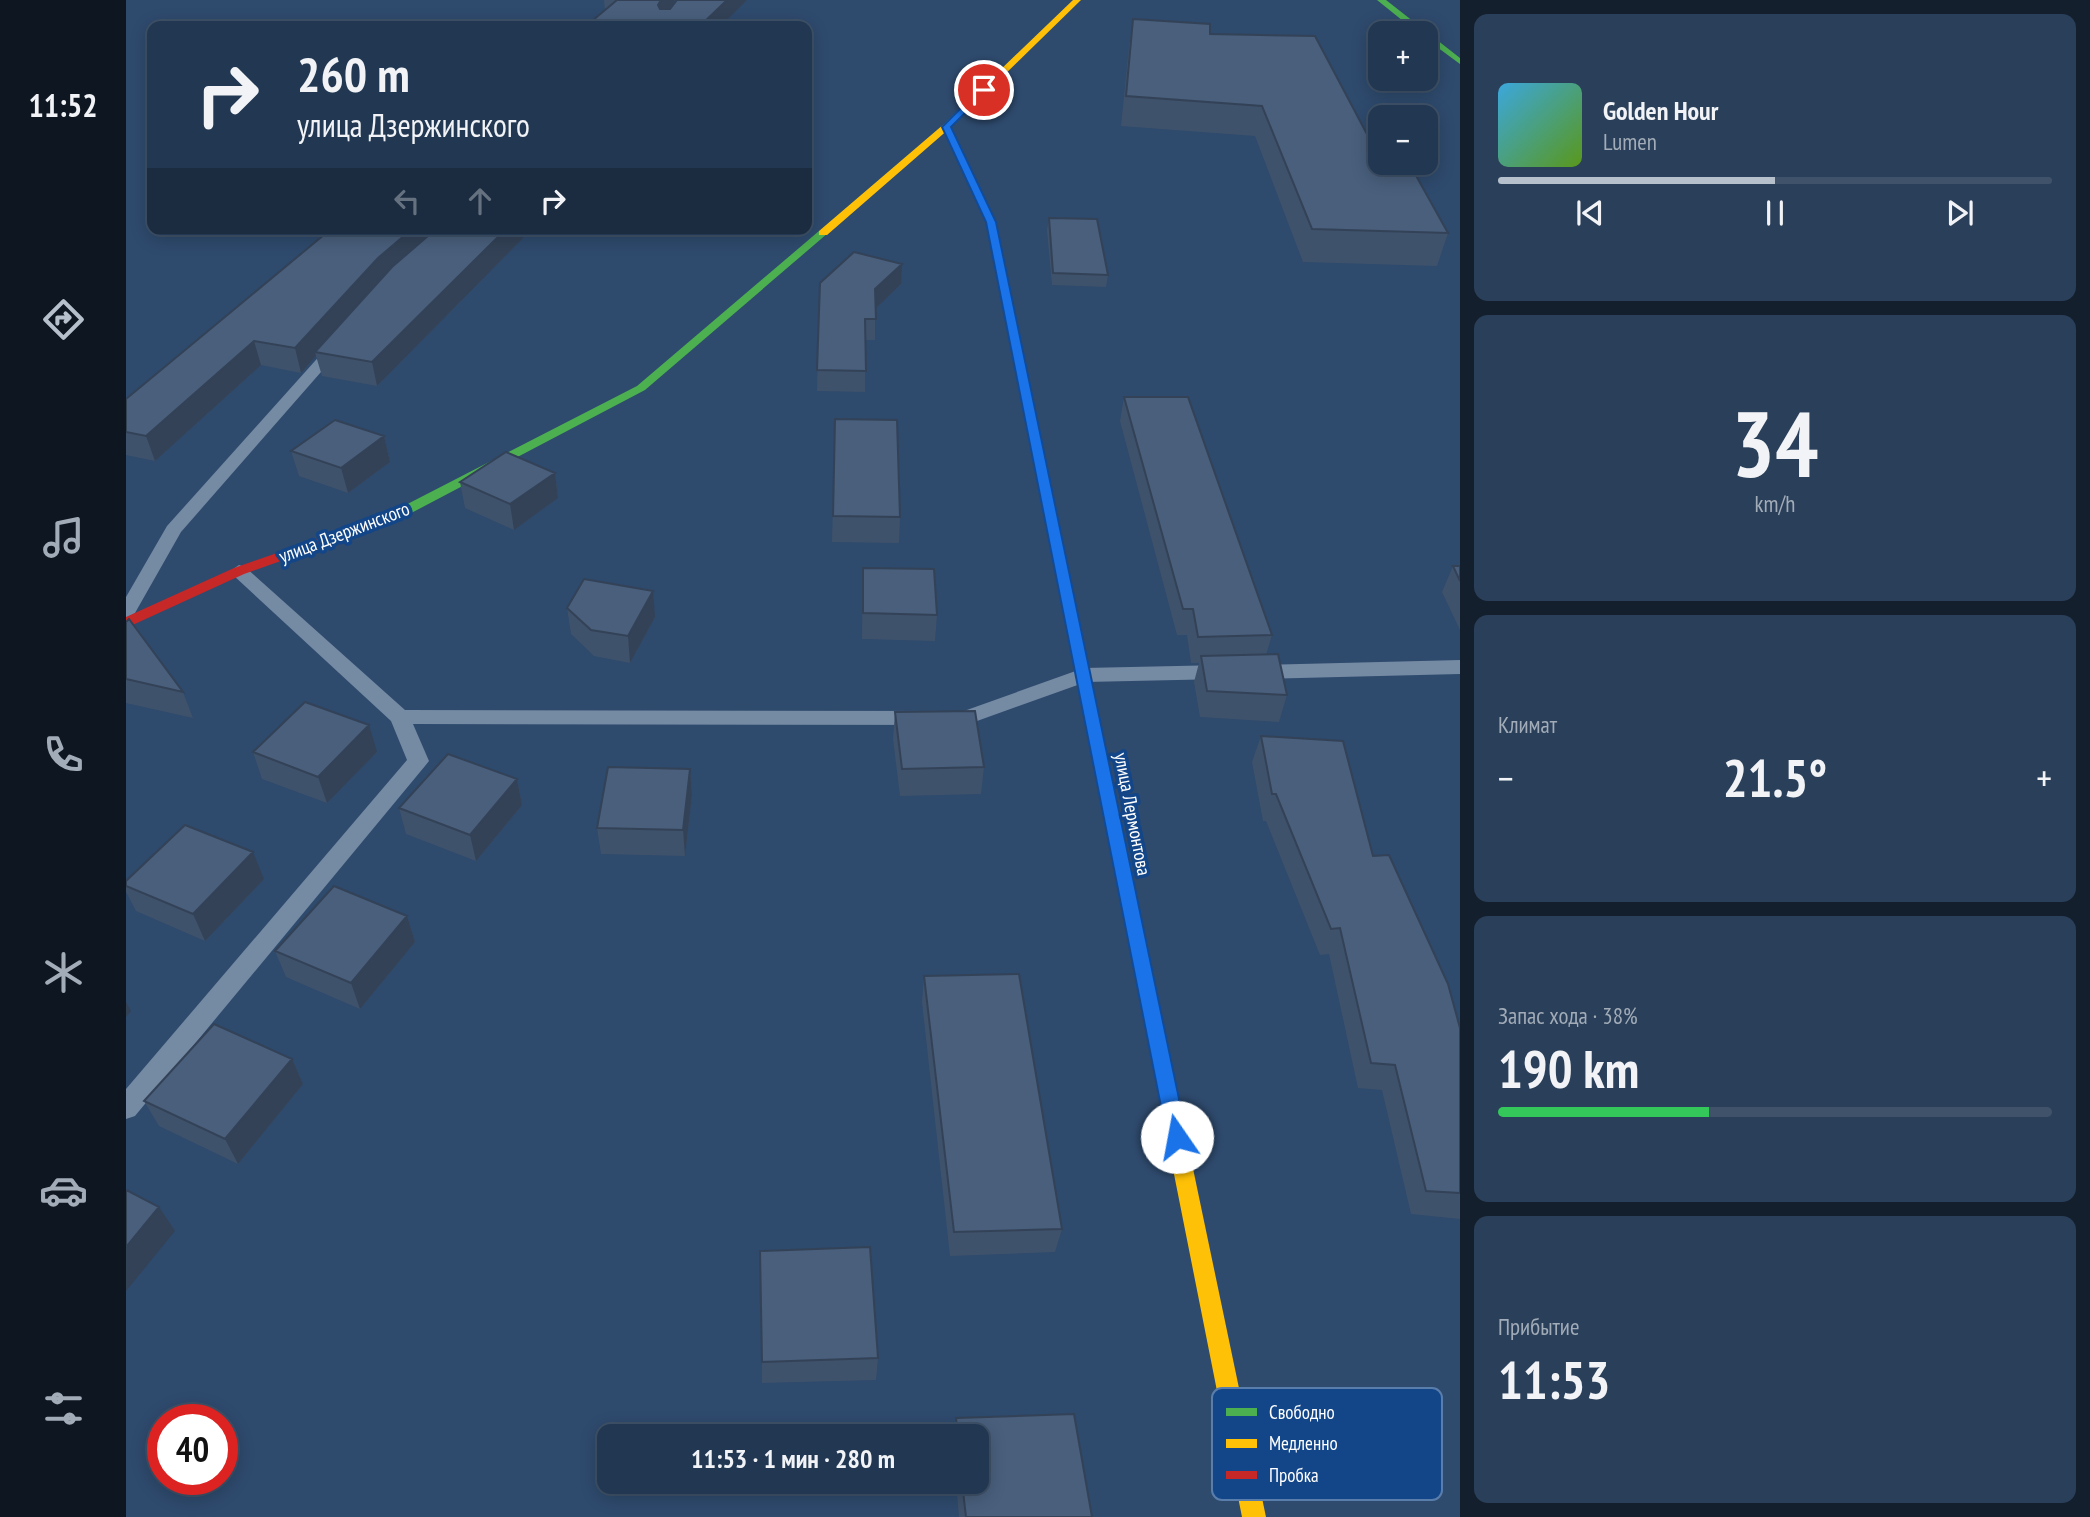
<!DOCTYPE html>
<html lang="ru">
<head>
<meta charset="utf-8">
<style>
  body { margin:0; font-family:"PT Sans Narrow",sans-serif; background:#2a3f59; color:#f1f3f6; height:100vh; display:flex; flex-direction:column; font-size:26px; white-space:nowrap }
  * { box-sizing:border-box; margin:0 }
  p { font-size:23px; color:#a2acb8 }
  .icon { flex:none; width:38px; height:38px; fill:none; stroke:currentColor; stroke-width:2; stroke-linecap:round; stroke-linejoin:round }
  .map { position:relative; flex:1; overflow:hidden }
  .sheet { display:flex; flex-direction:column; gap:14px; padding:14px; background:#131f2d; width:630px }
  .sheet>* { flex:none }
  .top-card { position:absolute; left:21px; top:21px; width:665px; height:214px; border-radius:14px; box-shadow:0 4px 18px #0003,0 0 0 2px #3f5269; background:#223852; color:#f1f3f6; overflow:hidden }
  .tools { position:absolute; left:1242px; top:21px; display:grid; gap:14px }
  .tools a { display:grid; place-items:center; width:70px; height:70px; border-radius:14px; background:#223852; box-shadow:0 4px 18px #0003,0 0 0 2px #3f5269; font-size:35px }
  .speed { position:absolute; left:21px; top:1404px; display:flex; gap:14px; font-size:35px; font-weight:700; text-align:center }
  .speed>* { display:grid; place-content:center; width:91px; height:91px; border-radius:50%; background:#223852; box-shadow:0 4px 18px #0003,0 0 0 2px #3f5269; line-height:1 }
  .speed .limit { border:10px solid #d22; background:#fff; color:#111 }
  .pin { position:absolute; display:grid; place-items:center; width:60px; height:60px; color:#fff; margin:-30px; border:4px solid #fff; border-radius:50%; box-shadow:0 2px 7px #0007 }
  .me { position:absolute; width:77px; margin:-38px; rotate:348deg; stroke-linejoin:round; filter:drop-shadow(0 0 5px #0008) }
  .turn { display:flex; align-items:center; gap:24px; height:147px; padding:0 35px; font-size:32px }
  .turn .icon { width:91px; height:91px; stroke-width:2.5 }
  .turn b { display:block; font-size:49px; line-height:60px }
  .lanes { display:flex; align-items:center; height:66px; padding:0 35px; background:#0003; justify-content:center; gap:35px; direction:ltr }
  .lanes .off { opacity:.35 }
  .big { font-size:52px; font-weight:700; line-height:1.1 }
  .sheet .widget { flex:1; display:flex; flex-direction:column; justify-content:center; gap:10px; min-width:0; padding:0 24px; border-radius:14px; background:#2a3f59 }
  .sheet .dial { align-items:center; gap:0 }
  .dial b { font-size:91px; line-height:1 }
  .song { display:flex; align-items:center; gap:21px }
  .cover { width:84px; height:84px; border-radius:10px; background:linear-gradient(135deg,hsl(200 70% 55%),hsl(90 70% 35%)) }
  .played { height:7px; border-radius:4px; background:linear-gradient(90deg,#b6c0cc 50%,#3f5269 50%) }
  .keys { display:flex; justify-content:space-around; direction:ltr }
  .heat { display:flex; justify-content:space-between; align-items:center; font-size:38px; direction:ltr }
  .charge { height:10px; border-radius:5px; background:linear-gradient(90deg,#34c759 38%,#3f5269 0) }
  .trip { position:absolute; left:471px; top:1424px; width:392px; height:70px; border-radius:14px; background:#223852; box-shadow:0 4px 18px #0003,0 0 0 2px #3f5269; font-weight:700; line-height:70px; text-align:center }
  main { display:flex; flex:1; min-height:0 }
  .menu { display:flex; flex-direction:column; width:126px; justify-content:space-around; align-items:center; background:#0e1621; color:#a2acb8 }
  .menu .icon { width:49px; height:49px }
  .menu .on { color:#b6c0cc }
  .menu b { font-size:32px; color:#f1f3f6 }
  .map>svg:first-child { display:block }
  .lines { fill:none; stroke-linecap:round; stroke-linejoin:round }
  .lane { fill:#758aa3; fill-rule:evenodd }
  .fast { fill:#4caf50; fill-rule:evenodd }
  .slow { fill:#ffc107; fill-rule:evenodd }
  .jam { fill:#c62828; fill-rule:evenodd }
  .wall { fill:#3f526b }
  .shaded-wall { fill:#334257 }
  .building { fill:#495f7c; stroke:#334257; stroke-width:2 }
  .route { fill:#1a73e8; stroke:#114b97; stroke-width:2 }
  .labels { text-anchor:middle; stroke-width:7; stroke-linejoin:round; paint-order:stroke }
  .street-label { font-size:19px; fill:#fff; stroke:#134688 }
  .key { fill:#134688; stroke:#5a7eac; stroke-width:2 }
  .key-label { font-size:19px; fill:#fff }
</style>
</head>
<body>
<main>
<nav class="menu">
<b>11:52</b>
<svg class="icon on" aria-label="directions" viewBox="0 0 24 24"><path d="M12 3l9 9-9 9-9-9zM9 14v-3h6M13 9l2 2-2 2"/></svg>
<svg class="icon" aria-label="music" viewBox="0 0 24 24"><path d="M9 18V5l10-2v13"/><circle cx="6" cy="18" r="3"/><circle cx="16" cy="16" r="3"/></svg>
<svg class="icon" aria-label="phone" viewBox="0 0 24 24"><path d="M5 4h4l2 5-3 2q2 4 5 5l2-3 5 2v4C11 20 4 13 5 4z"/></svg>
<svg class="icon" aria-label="climate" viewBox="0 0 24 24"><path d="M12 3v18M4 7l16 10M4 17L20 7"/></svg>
<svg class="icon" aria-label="car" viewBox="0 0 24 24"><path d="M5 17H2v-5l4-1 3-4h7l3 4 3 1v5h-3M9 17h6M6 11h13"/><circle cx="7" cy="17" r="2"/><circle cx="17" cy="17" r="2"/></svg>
<svg class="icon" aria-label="filters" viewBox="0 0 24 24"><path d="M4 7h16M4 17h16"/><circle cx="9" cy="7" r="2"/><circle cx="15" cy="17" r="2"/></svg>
</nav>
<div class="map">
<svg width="1334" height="1517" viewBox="0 0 1334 1517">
  <rect width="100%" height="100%" fill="#2e4a6d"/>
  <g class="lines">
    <!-- lane -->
    <path class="lane" d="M 211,341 L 216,342 L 218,345 L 216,348 L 55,532 L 9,613 L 0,619 L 0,597 L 41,526 L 206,342 Z
      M 113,565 L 119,567 L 279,710 L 838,711 L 958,668 L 1097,665 L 1104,667 L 1107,672 L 1104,677 L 1097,679 L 960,682 L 840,725 L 287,724 L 303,761 L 299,766 L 9,1116 L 0,1119 L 0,1089 L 281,760 L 265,721 L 107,575 L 104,571 Z
      M 1334,660 L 1334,674 L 1130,679 L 1123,677 L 1120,672 L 1123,667 L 1130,665 Z"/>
    <!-- fast -->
    <path class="fast" d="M 1251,0 L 1260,0 L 1334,58 L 1334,64 L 1300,39 L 1300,33 L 1292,33 Z
      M 693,231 L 702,233 L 519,390 L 272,520 L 243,529 L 236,525 L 262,514 L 511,386 Z
      M 932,547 L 939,551 L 1065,1159 L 1062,1165 L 1055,1168 L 1048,1165 L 1045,1159 L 925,551 Z"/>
    <!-- slow -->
    <path class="slow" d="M 947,0 L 955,0 L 824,128 L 701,235 L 693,235 L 693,231 L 818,124 Z
      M 1055,1150 L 1062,1153 L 1065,1159 L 1140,1517 L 1116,1517 L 1045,1159 L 1048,1153 Z"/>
    <!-- jam -->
    <path class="jam" d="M 821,123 L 825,126 L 870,222 L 939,551 L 937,554 L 932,555 L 925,551 L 860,222 L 817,126 Z
      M 243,521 L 250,525 L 248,528 L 118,574 L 0,628 L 0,617 L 108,568 Z"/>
  </g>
  <!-- wall -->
  <path class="wall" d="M 478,0 L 549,0 L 543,9 L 479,11 Z
    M 1007,19 L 1084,34 L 1243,138 L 1322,233 L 1311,266 L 1177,262 L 1129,136 L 995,126 L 1003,47 Z
    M 923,218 L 982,275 L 980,287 L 926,285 L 921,230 Z
    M 205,229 L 406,229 L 251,386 L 196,376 L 190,356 L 175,373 L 135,365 L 29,461 L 0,455 L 0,399 Z
    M 694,283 L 775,284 L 749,309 L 749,340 L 739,340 L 739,392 L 691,391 Z
    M 998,397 L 1146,635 L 1140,655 L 1161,695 L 1153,722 L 1074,717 L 1068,682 L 1073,663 L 1065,663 L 1061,635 L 1051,635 L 994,421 Z
    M 709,419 L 774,517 L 773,543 L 706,542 Z
    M 258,436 L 264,462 L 222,493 L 173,476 L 165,451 Z
    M 429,473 L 432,498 L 388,530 L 339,508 L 334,482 Z
    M 1327,566 L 1334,566 L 1334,630 L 1316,592 Z
    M 737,568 L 811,615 L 809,641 L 736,639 Z
    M 441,608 L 529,617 L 504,663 L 468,656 L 445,634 Z
    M 0,622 L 57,692 L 67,718 L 0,703 Z
    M 769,712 L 858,767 L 855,794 L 774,796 L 767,739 Z
    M 1135,736 L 1247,856 L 1334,1028 L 1334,1219 L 1285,1214 L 1256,1090 L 1232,1088 L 1203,954 L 1194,955 L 1140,821 L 1137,821 L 1126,762 Z
    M 127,752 L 251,752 L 201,803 L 136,779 Z
    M 564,769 L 566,795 L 559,856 L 475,854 L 471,828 Z
    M 391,779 L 396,805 L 350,861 L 280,834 L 273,808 Z
    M 138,879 L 79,941 L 10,911 L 0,892 L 0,881 Z
    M 281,916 L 289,942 L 234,1009 L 160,977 L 149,951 Z
    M 798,976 L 936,1229 L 929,1252 L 824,1256 L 796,1002 Z
    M 166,1059 L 177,1084 L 112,1164 L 33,1126 L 18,1101 Z
    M 752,1358 L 750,1380 L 636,1383 L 636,1362 Z
    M 830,1418 L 966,1517 L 833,1517 L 830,1482 L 850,1482 L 850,1437 L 826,1437 Z"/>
  <!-- shaded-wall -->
  <path class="shaded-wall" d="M 535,0 L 549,0 L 533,25 L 532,5 Z
    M 601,0 L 621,0 L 595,26 L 574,26 Z
    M 286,229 L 318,229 L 189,352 L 190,356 L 175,373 L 169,348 L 252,258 Z
    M 380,229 L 406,229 L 251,386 L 246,362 Z
    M 776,264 L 775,284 L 748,310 L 749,289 Z
    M 128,341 L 135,365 L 29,461 L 20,436 Z
    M 258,436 L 264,462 L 222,493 L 215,468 Z
    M 429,473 L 432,498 L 388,530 L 384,504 Z
    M 527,591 L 529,617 L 504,663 L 502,636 Z
    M 243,725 L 251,752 L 201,803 L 192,777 Z
    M 564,769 L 566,795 L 559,856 L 557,830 Z
    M 391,779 L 396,805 L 350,861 L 344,835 Z
    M 127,852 L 138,879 L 79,941 L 67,914 Z
    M 281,916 L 289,942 L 234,1009 L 225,983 Z
    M 0,1002 L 5,1011 L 0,1017 Z
    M 166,1059 L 177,1084 L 112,1164 L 99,1139 Z
    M 33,1207 L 49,1231 L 0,1291 L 0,1247 Z"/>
  <!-- building -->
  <path class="building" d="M 491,0 L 535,0 L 532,5 L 534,9 L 544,9 L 551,0 L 601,0 L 574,26 L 460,26 Z
    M 1007,19 L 1084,24 L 1084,34 L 1189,36 L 1243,138 L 1255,138 L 1255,163 L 1283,163 L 1322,233 L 1186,229 L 1136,106 L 1000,96 Z
    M 923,218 L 971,219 L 982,275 L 927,273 Z
    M 205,229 L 286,229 L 252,258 L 169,348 L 128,341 L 20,436 L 0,432 L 0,399 Z
    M 310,229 L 380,229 L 246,362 L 189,352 L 266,267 Z
    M 728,252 L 776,264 L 749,289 L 750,319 L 739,319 L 740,371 L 691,370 L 694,283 Z
    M 998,397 L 1062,397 L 1146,635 L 1072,637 L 1067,609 L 1057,609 Z
    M 709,419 L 771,420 L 774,517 L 707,516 Z
    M 209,420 L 258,436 L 215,468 L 165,451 Z
    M 380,452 L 429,473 L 384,504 L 334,482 Z
    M 1327,566 L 1334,566 L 1334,581 Z
    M 737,568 L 808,569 L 811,615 L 737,613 Z
    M 458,579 L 527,591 L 502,636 L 465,630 L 441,608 Z
    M 3,619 L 57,692 L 0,679 L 0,622 Z
    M 1152,654 L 1161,695 L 1081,691 L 1075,656 Z
    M 179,702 L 243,725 L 192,777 L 127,752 Z
    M 849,711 L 858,767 L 776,769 L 769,712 Z
    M 1135,736 L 1217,741 L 1247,856 L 1263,855 L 1322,984 L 1334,1028 L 1334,1193 L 1300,1191 L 1269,1065 L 1245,1063 L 1214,928 L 1205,929 L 1150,794 L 1146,794 Z
    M 322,754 L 391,779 L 344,835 L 273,808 Z
    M 482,767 L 564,769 L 557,830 L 471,828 Z
    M 59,825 L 127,852 L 67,914 L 0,886 L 0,881 Z
    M 208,886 L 281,916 L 225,983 L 149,951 Z
    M 893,974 L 936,1229 L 828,1232 L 798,976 Z
    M 88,1024 L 166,1059 L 99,1139 L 18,1101 Z
    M 0,1190 L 33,1207 L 0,1247 Z
    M 744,1247 L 752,1358 L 636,1362 L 634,1251 Z
    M 948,1414 L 966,1517 L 840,1517 L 836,1482 L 850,1482 L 850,1437 L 832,1437 L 830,1418 Z"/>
  <!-- route -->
  <path class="route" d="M 855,88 L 862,90 L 825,127 L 870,222 L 1061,1137 L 1058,1143 L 1051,1146 L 1044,1143 L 1041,1137 L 860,222 L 816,127 Z"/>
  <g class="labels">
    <!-- street labels -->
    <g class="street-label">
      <text transform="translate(218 532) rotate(-21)" y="7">улица Дзержинского</text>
      <text transform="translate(1007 814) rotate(79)" y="7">улица Лермонтова</text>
    </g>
  </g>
  <!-- legend -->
  <rect x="1086" y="1388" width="230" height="112" rx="10" class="key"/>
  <rect x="1100" y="1408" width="31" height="8" fill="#4caf50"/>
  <rect x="1100" y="1439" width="31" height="9" fill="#ffc107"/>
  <rect x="1100" y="1471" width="31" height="8" fill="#c62828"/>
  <g class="key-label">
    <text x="1143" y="1419">Свободно</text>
    <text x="1143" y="1450">Медленно</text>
    <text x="1143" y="1482">Пробка</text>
  </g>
</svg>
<div class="tools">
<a>+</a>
<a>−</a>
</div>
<div class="speed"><div class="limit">40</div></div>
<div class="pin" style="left:858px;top:90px;background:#d93025"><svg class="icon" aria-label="arrive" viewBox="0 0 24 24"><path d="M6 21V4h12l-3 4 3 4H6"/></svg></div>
<svg class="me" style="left:1051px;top:1137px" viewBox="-20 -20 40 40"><circle r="19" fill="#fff"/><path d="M0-13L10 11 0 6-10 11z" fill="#1a73e8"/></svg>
<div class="trip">11:53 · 1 мин · 280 m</div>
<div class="top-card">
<div class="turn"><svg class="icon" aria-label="right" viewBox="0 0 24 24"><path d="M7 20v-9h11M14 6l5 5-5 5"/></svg><div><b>260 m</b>улица Дзержинского</div></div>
<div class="lanes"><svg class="icon off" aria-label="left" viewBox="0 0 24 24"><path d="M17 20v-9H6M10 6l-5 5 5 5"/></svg><svg class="icon off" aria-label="ahead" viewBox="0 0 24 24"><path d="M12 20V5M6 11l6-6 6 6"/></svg><svg class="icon" aria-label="right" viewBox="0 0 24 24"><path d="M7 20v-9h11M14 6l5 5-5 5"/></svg></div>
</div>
</div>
<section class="sheet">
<div class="widget">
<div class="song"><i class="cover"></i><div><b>Golden Hour</b><p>Lumen</p></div></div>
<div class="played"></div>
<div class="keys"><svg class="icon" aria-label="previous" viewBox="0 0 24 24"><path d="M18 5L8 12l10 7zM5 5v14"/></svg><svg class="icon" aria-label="pause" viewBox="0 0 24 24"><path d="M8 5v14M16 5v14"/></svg><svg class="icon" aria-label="next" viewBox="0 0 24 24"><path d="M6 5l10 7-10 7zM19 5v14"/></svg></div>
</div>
<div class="widget dial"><b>34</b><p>km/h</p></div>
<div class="widget"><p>Климат</p>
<div class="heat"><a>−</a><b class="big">21.5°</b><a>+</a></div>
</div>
<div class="widget"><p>Запас хода · 38%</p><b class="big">190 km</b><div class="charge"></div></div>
<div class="widget"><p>Прибытие</p><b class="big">11:53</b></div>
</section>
</main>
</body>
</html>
